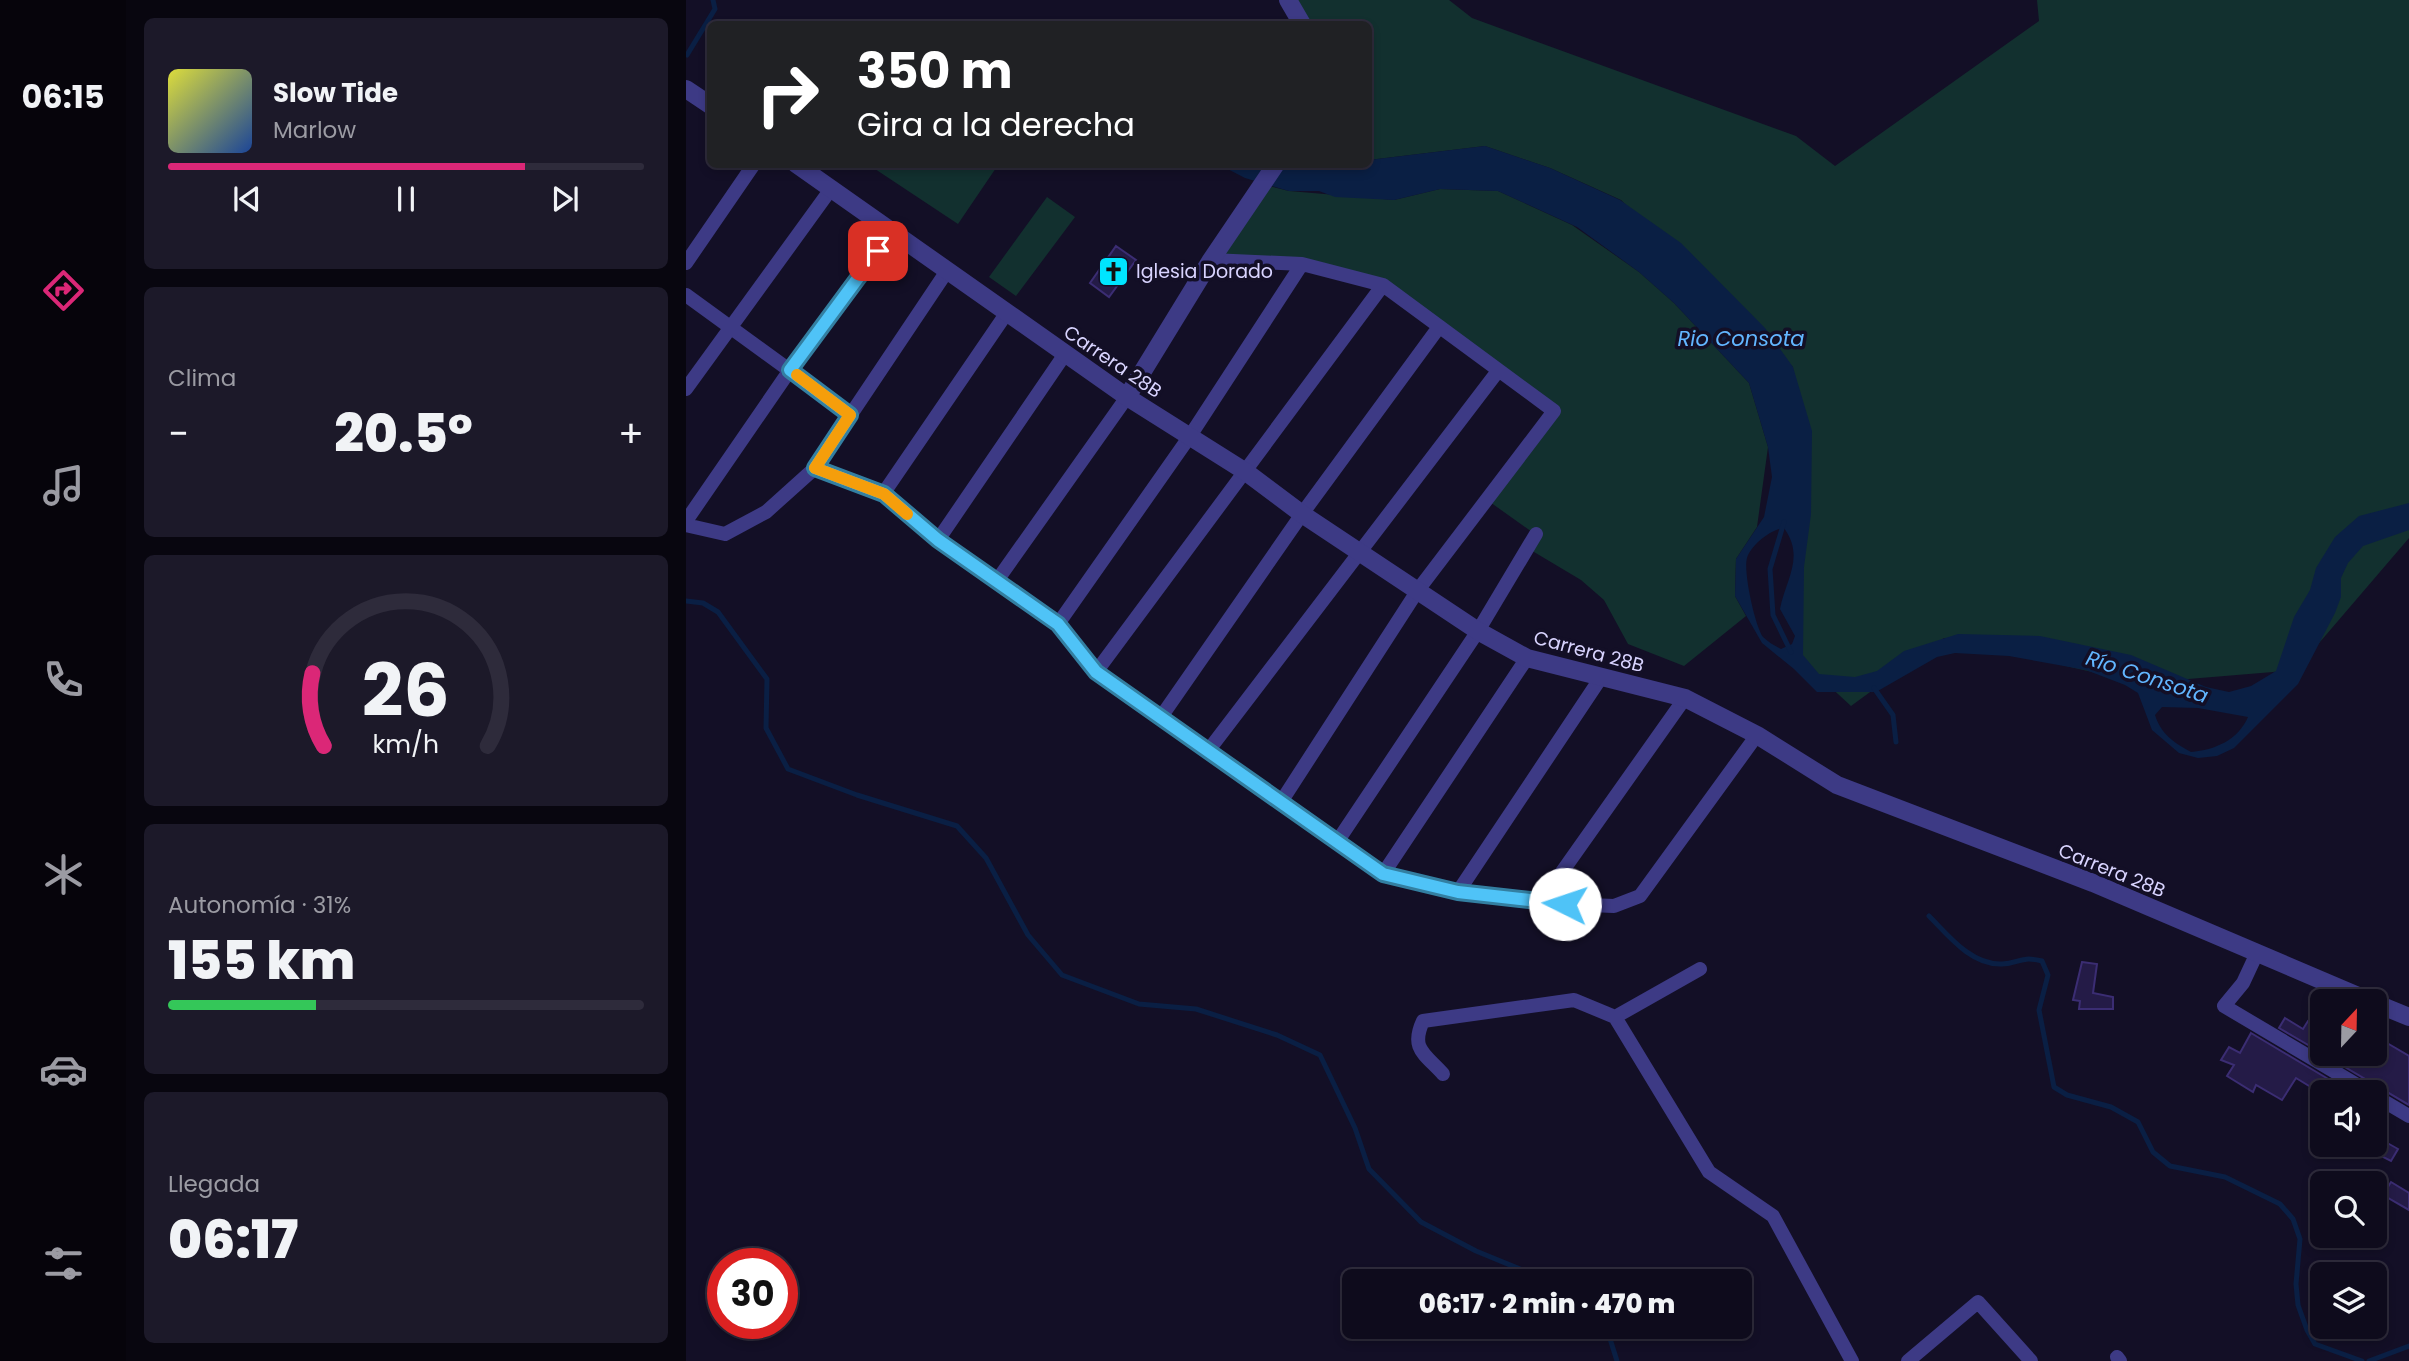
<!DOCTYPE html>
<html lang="es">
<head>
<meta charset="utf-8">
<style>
  body { margin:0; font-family:Poppins,sans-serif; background:#1c1929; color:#f1f3f6; height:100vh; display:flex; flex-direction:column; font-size:26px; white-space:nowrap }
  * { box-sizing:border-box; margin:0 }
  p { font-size:23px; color:#9b9ba3 }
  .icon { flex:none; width:38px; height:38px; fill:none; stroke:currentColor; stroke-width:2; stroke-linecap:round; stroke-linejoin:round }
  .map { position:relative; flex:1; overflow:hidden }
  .details { display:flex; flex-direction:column; gap:18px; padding:18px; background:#08060f; width:560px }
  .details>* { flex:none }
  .top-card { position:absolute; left:21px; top:21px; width:665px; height:147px; border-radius:10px; box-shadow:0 4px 10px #0003,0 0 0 2px #2e2b3b; background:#202124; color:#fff; overflow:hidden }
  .needle { width:46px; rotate:22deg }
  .tools { position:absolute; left:1624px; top:989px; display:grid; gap:14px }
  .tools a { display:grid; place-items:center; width:77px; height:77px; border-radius:10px; background:#0e0b1c; box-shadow:0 4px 10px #0003,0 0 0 2px #2e2b3b; font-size:35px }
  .speed { position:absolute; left:21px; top:1248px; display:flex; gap:14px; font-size:35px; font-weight:700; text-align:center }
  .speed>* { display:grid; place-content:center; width:91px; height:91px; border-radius:50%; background:#0e0b1c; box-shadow:0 4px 10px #0003,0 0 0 2px #2e2b3b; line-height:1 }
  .speed .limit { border:10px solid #d22; background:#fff; color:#111 }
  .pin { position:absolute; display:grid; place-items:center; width:60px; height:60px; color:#fff; margin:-30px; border-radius:14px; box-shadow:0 4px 10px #0006 }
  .me { position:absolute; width:77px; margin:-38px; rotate:274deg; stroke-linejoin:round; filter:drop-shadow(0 0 5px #0008) }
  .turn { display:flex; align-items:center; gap:24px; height:147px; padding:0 35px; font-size:32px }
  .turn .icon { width:91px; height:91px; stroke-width:2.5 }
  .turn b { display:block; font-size:49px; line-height:60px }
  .big { font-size:52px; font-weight:800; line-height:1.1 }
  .details .tile { flex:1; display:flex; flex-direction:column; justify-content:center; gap:10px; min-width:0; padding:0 24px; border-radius:10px; background:#1c1929 }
  .details .dial { align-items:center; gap:0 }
  .dial svg { height:182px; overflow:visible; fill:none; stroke:#2e2b3b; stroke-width:7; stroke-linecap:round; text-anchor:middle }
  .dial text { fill:#f1f3f6; stroke:none }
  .song { display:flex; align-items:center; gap:21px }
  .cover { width:84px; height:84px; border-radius:10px; background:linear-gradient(135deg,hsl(60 70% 55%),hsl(220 70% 35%)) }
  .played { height:7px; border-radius:4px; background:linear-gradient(90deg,#db2777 75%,#2e2b3b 75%) }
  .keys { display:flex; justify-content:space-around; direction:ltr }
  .heat { display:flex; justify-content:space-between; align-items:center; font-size:38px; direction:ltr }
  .charge { height:10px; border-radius:5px; background:linear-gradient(90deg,#34c759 31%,#2e2b3b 0) }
  .trip { position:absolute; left:656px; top:1269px; width:410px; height:70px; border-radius:10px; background:#0e0b1c; box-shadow:0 4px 10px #0003,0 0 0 2px #2e2b3b; font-weight:800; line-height:70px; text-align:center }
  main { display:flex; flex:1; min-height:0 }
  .tabs { display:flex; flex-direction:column; width:126px; justify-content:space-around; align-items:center; background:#06040b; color:#9b9ba3 }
  .tabs .icon { width:49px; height:49px }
  .tabs .on { color:#db2777 }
  .tabs b { font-size:32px; color:#f1f3f6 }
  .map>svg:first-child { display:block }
  .green { fill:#12302f }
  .water { fill:#0a1f44; fill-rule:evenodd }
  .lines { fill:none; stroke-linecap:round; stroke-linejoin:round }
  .stream { stroke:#0a1f44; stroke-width:5 }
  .building { fill:#241b47; stroke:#3b2d73; stroke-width:2 }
  .minor { stroke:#3d3a85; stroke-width:14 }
  .tertiary { stroke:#3d3a85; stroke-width:18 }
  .route-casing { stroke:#337fa1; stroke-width:18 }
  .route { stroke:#4fc3f7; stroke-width:12 }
  .slow { stroke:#f59e0b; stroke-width:12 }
  .labels { text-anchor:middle; stroke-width:7; stroke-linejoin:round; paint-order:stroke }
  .poi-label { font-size:19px; fill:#d9d4ff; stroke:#130f26; text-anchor:start }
  .street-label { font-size:19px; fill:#d9d4ff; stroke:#130f26 }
  .water-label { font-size:21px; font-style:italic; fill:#62b6ff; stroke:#130f26 }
</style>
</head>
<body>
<main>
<nav class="tabs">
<b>06:15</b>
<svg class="icon on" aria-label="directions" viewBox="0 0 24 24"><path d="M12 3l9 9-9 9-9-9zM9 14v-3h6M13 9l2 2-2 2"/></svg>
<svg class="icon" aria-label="music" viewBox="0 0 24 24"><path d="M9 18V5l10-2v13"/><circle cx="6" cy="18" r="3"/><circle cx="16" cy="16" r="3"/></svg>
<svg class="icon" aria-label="phone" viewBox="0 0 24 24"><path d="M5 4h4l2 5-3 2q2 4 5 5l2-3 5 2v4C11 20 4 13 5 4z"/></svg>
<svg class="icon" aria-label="climate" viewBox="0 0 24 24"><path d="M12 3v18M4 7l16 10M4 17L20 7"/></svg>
<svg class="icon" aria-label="car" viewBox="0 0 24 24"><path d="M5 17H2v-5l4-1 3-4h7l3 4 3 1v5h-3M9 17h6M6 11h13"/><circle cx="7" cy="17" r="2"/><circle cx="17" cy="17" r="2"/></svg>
<svg class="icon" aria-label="filters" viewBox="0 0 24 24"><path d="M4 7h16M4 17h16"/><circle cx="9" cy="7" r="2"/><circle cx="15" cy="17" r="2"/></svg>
</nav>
<section class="details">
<div class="tile">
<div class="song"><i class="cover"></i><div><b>Slow Tide</b><p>Marlow</p></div></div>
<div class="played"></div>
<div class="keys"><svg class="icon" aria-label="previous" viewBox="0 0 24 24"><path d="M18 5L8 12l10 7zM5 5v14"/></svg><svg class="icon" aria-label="pause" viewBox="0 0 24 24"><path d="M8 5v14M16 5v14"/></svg><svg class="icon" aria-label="next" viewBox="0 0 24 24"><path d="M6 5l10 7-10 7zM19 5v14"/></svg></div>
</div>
<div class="tile"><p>Clima</p>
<div class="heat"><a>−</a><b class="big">20.5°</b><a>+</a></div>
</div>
<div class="tile dial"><svg viewBox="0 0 100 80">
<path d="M14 69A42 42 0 1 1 86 69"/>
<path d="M14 69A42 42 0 0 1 9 37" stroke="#db2777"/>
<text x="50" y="56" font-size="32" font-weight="700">26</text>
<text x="50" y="72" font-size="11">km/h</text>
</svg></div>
<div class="tile"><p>Autonomía · 31%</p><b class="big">155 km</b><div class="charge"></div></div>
<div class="tile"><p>Llegada</p><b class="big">06:17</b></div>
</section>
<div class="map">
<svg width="1723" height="1361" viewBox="0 0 1723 1361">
  <rect width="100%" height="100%" fill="#130f26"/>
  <!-- green -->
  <path class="green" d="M 602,0 L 763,0 L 786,18 L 1110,136 L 1149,166 L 1353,21 L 1351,0 L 1723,0 L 1723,538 L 1610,670 L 1454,683 L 1258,638 L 1165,706 L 1114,659 L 1107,367 L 935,200 L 864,168 L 799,146 L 683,160 L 682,24 L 617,24 Z
    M 183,165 L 312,165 L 272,224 Z
    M 575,184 L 603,191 L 708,200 L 754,189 L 812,191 L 886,225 L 953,272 L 988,303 L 1063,383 L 1082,447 L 1071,527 L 1050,559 L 1049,596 L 1060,616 L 998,666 L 942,644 L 918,600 L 895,580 L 843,549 L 849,534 L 801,500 L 868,411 L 697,285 L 616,264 L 525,260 Z
    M 361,197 L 389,217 L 330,296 L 303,277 Z"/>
  <!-- water -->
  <path class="water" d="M 799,146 L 864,168 L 934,200 L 995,243 L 1079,328 L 1107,367 L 1126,431 L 1125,514 L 1118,567 L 1117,655 L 1133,674 L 1169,677 L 1191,671 L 1218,651 L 1272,634 L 1354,636 L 1445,655 L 1520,687 L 1543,692 L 1565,686 L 1590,671 L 1608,617 L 1624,590 L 1630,568 L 1649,537 L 1673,516 L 1723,503 L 1723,530 L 1677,546 L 1662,563 L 1655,578 L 1655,597 L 1649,613 L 1612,684 L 1548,748 L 1531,756 L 1512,758 L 1493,753 L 1466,730 L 1452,693 L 1439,685 L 1400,670 L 1323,656 L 1269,653 L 1251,657 L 1190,692 L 1131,692 L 1108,669 L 1076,643 L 1049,596 L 1050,559 L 1078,517 L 1086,477 L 1082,447 L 1063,383 L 988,303 L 953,272 L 891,227 L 812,191 L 754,189 L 708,200 L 649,197 L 633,191 L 603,191 L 559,178 L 534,165 L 682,164 L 683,160 ZM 1098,528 C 1119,557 1100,579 1094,609 L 1109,636 L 1106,644 L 1095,649 C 1089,646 1082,642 1077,637 C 1069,626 1057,571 1061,558 C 1065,545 1085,529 1098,528 ZM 1476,707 L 1512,708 L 1562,717 C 1552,740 1529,750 1505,752 C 1488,743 1475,734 1469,715 Z"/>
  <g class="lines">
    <!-- stream -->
    <path class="stream" d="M 1,55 L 29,9 L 27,0
      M 1098,522 L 1084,569 L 1087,615 L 1105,652
      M 0,601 L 17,603 L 32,612 L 81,679 L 80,728 L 102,769 L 171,795 L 271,826 L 300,858 L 342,935 L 376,975 L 453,1004 L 510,1009 L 591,1035 L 634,1055 L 669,1128 L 683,1169 L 735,1222 L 790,1251 L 863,1281
      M 1188,688 L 1207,715 L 1210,742
      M 1243,916 C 1262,935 1284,964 1314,964 C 1332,965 1333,955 1356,961 L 1362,975 L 1353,1010 L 1368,1087 L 1381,1095 L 1425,1107 L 1452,1122 L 1467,1152 L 1484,1166 L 1539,1177 L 1594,1204 L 1607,1219 L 1614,1239 L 1610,1284 L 1612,1305 L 1621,1330 L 1629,1344 L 1676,1361
      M 920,1326 L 931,1361
      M 1683,1361 L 1723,1346"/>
  </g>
  <!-- building -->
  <path class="building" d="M 430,246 L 450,260 L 423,297 L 404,283 Z
    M 1396,962 L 1411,964 L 1407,993 L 1427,997 L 1427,1009 L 1393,1009 L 1394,1001 L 1387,1000 Z
    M 1599,1018 L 1617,1029 L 1622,1021 L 1636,1029 L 1636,1053 L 1593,1028 Z
    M 1565,1033 L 1664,1092 L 1633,1092 L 1610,1078 L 1596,1100 L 1570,1085 L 1567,1092 L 1541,1076 L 1548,1065 L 1535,1060 L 1543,1047 L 1554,1053 Z
    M 1689,1040 L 1699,1046 L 1701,1043 L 1723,1056 L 1723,1105 L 1637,1054 L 1689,1054 Z
    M 1689,1136 L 1712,1149 L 1705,1161 L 1689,1153 Z
    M 1705,1182 L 1723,1193 L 1723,1210 L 1697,1195 Z"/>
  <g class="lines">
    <!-- minor -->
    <path class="minor" d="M 525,260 L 616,264 L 697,285 L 868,411 L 732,590 L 595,802
      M 0,263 L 68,164
      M 0,295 L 165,415
      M 0,389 L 145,189
      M 129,468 L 197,494 L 252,540 L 372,624 L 410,672 L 697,874 L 772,892 L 854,903 L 928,906 L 954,896 L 1071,735
      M 197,494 L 320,314
      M 0,521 L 104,370 L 207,231
      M 0,525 L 39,534 L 80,512 L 129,468 L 261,271
      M 252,540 L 379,354
      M 310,582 L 441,397
      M 372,624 L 504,436 L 616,264
      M 410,672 L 697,285
      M 475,717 L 616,514 L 753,327
      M 522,751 L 812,371
      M 651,842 L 792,631 L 850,534
      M 697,874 L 841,658
      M 772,892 L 916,676
      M 854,903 L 999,698
      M 1571,953 L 1557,983 L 1538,1006 L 1683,1092
      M 929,1017 L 1014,969
      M 757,1074 C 739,1054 724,1049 737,1021 L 888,1000 L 929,1017 L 1023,1172 L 1087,1216 L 1166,1361
      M 1689,1096 L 1723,1116
      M 1431,1357 L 1434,1361
      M 1222,1361 L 1292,1302 L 1345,1361"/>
    <!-- tertiary -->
    <path class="tertiary" d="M 602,0 L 616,24
      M 0,89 L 24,105
      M 110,164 L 441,397 L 560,472 L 616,514 L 792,631 L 841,658 L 999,698 L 1071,735 L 1151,785 L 1407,883 L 1684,1001
      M 441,397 L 525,260 L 590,164
      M 1689,1003 L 1723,1017"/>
  </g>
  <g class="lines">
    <defs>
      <path id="route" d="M 192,251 L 104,370 L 164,415 L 129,468 L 198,494 L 252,540 L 372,624 L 410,672 L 697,874 L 772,892 L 879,904"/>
    </defs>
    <!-- route casing -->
    <use href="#route" class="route-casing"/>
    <!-- route -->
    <use href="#route" class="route"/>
    <!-- slow -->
    <path class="slow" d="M 111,375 L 164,415 L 129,468 L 198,494 L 221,514"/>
  </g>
  <!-- icons -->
  <defs>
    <symbol id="church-square" viewBox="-11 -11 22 22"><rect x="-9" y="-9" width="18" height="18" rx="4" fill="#00e5ff" stroke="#130f26"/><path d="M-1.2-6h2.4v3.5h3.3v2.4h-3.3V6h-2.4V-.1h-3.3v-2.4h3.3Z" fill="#111"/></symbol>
  </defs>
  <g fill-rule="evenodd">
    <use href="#church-square" x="410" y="254" width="35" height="35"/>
  </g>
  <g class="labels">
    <!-- poi labels -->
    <g class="poi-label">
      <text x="450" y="278">Iglesia Dorado</text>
    </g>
    <!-- street labels -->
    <g class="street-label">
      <text transform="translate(427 361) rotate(34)" y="7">Carrera 28B</text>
      <text transform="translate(903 651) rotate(15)" y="7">Carrera 28B</text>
      <text transform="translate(1426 870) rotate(22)" y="7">Carrera 28B</text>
    </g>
    <!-- water labels -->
    <g class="water-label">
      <text x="1055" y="346">Rio Consota</text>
      <text transform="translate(1461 677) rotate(18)" y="7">Río Consota</text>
    </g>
  </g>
</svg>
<div class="tools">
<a><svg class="needle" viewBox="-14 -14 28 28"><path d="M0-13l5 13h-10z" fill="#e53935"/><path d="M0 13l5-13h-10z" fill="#9b9ba3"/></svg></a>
<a><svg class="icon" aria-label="sound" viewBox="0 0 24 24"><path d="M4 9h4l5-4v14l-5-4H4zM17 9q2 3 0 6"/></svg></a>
<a><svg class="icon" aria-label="search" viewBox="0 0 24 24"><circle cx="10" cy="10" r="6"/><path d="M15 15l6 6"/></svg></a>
<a><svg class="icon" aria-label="layers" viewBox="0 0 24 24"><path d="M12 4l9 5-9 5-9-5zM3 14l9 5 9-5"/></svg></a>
</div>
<div class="speed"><div class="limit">30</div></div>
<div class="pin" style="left:192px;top:251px;background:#d93025"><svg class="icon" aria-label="arrive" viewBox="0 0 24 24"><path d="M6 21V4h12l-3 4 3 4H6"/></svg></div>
<svg class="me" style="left:879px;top:904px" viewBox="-20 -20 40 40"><circle r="19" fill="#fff"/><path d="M0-13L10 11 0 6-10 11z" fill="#4fc3f7"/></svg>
<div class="trip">06:17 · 2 min · 470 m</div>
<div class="top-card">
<div class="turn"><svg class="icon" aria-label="right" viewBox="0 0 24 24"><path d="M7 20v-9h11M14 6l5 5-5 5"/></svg><div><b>350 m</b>Gira a la derecha</div></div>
</div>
</div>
</main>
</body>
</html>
